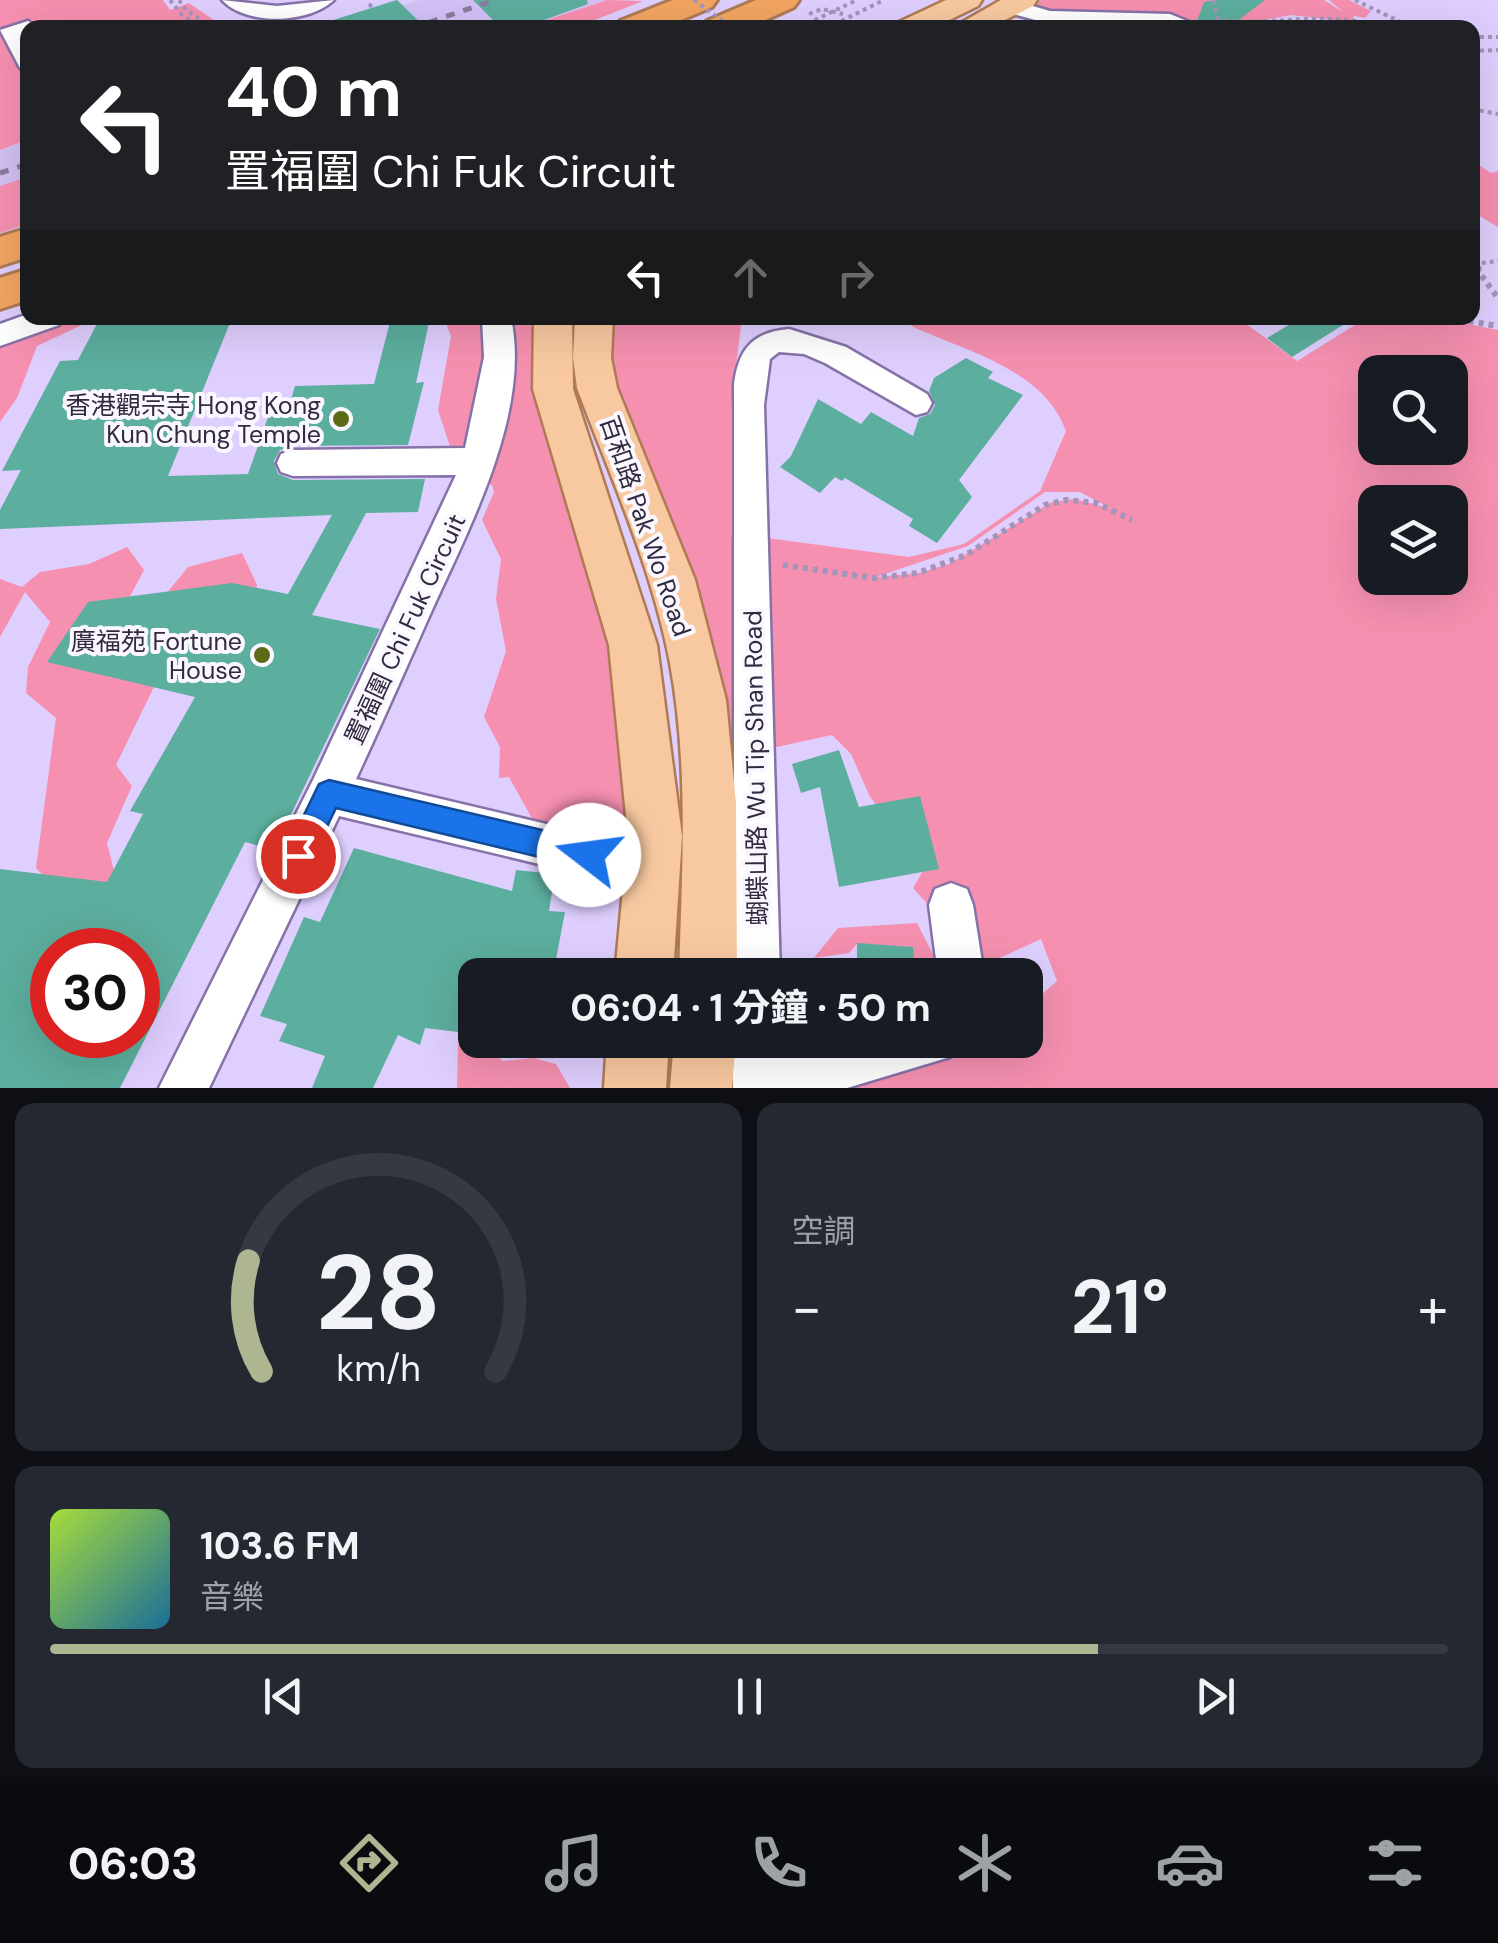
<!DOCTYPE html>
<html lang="zh-TW">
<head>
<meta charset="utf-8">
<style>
  body { margin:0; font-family:"DM Sans","Noto Sans TC",sans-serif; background:#242831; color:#f1f3f6; height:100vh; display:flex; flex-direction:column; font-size:38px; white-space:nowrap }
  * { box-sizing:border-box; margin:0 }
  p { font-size:32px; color:#9ea1a6 }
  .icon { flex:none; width:55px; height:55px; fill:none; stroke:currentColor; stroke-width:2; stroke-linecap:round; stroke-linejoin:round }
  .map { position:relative; height:1088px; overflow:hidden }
  .panel { display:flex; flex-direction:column; gap:15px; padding:15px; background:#0d0f14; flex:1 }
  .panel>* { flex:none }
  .hud { position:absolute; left:20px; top:20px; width:1460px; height:305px; border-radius:20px; box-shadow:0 10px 40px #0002; background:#202124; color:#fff; overflow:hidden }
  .fabs { position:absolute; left:1358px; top:355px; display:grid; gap:20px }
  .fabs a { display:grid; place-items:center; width:110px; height:110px; border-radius:20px; background:#171b24; box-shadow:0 10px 40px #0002; font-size:50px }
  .speed { position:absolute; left:30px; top:928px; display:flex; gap:20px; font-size:50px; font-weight:700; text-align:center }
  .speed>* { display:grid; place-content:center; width:130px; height:130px; border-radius:50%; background:#171b24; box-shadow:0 10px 40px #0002; line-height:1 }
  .speed .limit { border:15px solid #d22; background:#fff; color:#111 }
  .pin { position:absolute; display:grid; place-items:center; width:85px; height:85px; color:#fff; margin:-42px; border:5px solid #fff; border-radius:50%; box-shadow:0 2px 10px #0007 }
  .me { position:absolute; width:110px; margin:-55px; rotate:285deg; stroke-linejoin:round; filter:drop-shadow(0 0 8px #0008) }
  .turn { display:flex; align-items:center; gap:35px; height:210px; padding:0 40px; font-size:45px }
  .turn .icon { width:130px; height:130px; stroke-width:2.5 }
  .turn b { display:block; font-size:70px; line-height:85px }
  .lanes { display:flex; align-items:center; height:95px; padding:0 40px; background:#0003; justify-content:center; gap:50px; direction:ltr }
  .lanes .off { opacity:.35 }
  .big { font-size:75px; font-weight:700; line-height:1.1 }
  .panel .widget { flex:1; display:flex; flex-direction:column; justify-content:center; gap:15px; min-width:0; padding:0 35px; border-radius:20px; background:#242831 }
  .panel .dial { align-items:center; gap:0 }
  .dial svg { height:260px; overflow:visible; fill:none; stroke:#363941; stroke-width:7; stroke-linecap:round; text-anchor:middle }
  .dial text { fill:#f1f3f6; stroke:none }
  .song { display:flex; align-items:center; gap:30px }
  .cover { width:120px; height:120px; border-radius:15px; background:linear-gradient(135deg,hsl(80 70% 55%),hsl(200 70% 35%)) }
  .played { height:10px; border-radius:5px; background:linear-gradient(90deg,#adb591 75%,#363941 75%) }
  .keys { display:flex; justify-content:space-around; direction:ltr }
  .heat { display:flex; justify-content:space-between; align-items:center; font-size:55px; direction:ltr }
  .panel .tiles { flex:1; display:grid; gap:15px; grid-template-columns:1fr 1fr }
  .widget:last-child { grid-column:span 2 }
  .trip { position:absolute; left:458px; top:958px; width:585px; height:100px; border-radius:20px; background:#171b24; box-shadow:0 10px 40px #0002; font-weight:700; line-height:100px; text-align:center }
  .menu { display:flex; height:160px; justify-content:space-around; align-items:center; background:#090b0e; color:#9ea1a6 }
  .menu .icon { width:70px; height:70px }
  .menu .current { color:#adb591 }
  .menu b { font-size:45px; color:#f1f3f6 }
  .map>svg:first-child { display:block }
  .built { fill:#d2c1f5 }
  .green { fill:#f690b0; fill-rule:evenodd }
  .building { fill:#5cae9e; fill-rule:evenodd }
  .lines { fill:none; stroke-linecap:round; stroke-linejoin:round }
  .minor-casing { stroke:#8672a8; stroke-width:5 }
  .major-casing { stroke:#af7a56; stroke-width:5 }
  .highway-casing { stroke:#af7a56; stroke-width:6 }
  .path-far1 { stroke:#a295bc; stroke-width:4; stroke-dasharray:4 4; stroke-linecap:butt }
  .path { stroke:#a295bc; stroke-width:6; stroke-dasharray:5 5; stroke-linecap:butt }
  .minor { fill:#fff; fill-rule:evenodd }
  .major { fill:#f8c9a0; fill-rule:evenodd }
  .highway { fill:#f3a561; fill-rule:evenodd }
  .rail { stroke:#897da0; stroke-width:5; stroke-dasharray:9 9; stroke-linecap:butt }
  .path-bridge { stroke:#a295bc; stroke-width:4; stroke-dasharray:4 4; stroke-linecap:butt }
  .route { fill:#1a73e8; stroke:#114b97; stroke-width:2.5 }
  .poi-dot { fill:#5a6a15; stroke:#faf8fe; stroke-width:4 }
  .labels { text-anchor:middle; stroke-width:8; stroke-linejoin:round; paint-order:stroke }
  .poi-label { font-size:25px; fill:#322a41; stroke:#faf8fe; text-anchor:end }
  .street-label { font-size:25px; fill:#322a41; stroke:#faf8fe }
</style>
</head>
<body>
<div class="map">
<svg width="1498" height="1088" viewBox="0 0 1498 1088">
  <rect width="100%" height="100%" fill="#dfcfff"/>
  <!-- built -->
  <path class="built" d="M 394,0 L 403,5 L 418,0 L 607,0 L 522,27 L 344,28 L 337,19 Z
    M 27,141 L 27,177 L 0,186 L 0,150 Z"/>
  <!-- green -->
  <path class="green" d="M 0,0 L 163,0 L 170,10 L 189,3 L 224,27 L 28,28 L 27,140 L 0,150 Z
    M 607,0 L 643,1 L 577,27 L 522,28 Z
    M 1042,0 L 1324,0 L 1343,12 L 1329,0 L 1349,0 L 1371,11 L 1365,18 L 1354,16 L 1351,22 L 1291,15 L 1259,21 L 1304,27 L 1160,28 C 1121,17 1057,48 1030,3 Z
    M 1473,161 L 1491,173 L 1498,171 L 1498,227 L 1473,212 Z
    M 27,177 L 27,224 L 0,233 L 0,186 Z
    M 48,318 L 97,318 L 37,346 L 17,398 L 0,422 L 0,331 Z
    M 444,318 L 542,318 L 536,335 L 619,655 L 633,814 L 589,855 L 540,833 L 509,777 L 499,778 L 500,747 L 484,717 L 506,651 L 496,599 L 501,559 L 482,520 L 494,492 L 492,485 L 460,477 L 438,410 L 451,336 Z
    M 608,318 L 742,318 L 731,405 L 731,538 L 767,538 L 909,557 L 964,544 L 1040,491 L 1066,431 C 1045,371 968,351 915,328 L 900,318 L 1238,318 L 1297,361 L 1355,325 L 1359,318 L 1437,318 L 1498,330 L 1498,1088 L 798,1088 L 941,1040 L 996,1040 L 1003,1053 L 1003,1040 L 1025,1040 L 1025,1009 L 1057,981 L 1041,939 L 993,961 L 962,956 L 942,920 L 913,888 L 926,866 L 870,797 L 851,754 L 832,735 L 727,758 L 599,358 ZM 1375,372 L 1450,372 L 1450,448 L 1375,448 ZM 1045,492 L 1080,492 L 1110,508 L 1074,499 L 1052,502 L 949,564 L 918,573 L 876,577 L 968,546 ZM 1375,502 L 1450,502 L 1450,578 L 1375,578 Z
    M 127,547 L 144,570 L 128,600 L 143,622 L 188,567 L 242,553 L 257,585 L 254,601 L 170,654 L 116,765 L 132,786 L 107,843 L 115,875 L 82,915 L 36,868 L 56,718 L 26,693 L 28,667 L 50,622 L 25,592 L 0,637 L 0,579 L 22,587 L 40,572 L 89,564 Z
    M 917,923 L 940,968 L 937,975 L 885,975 L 883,962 L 857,944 L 849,953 L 814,958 L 838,928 Z
    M 475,1040 L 503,1061 L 534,1058 L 556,1064 L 570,1088 L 457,1088 L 458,1045 Z"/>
  <!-- building -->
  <path class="building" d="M 397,0 L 426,28 L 328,28 L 327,22 Z
    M 473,0 L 587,0 L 588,4 L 522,28 L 501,28 Z
    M 1216,0 L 1265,0 L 1228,28 L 1208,28 L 1197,21 L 1204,2 Z
    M 100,318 L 232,318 L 168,476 L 248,474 L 273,403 L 290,403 L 295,386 L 374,384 L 391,318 L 430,318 L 416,383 L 424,382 L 408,445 L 293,446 L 280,450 L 274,461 L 278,474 L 293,480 L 425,479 L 418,512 L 366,513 L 312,615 L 380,629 L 274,850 L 245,842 L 120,1088 L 0,1088 L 0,869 L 107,882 L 143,814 L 130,811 L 195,697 L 47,662 L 88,602 L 232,583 L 288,594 L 332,515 L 0,529 L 0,510 L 21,470 L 2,471 L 60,361 L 78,360 ZM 52,950 L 138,950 L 138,1035 L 52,1035 Z
    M 1300,318 L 1354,318 L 1292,357 L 1267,338 Z
    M 966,358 L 993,372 L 988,378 L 1023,395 L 959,480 L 972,497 L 937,543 L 909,526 L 913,519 L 845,478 L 842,481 L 835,477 L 820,493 L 780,467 L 791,456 L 818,399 L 861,424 L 871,412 L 913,436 L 919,418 L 930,414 L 935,405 L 929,391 L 934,378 Z
    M 839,750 L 859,807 L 920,796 L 939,869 L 839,887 L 820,787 L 801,793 L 792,764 Z
    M 354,848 L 512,891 L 516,870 L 555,874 L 549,911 L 565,912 L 553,975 L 475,975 L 475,1034 L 425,1028 L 420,1045 L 398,1035 L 373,1088 L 312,1088 L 325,1056 L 279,1041 L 287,1024 L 260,1016 L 304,917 L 320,922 Z
    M 857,943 L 913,947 L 915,975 L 857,975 Z"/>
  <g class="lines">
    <defs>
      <path id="minor" d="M 222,0 L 277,6 L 334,0 C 309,24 246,26 222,0 Z
        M 1012,0 L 1050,11 L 1170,14 L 1204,28 L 1050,24 L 1002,11 L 999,6 L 1002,1 Z
        M 28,21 L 39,28 L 28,28 L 28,35 L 23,36 L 28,43 L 28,70 L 20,68 L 0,30 Z
        M 28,314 L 28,318 L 64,318 L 59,325 L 0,346 L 0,324 Z
        M 482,318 L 511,318 C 531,411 470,526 432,610 C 407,666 382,723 356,779 L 589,834 L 604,840 L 610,855 L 604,870 L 589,876 L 339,816 L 209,1088 L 159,1088 L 314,778 L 456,475 L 293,476 L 281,472 L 277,463 L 281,454 L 293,450 L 465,448 L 484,357 Z
        M 789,329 L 846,347 L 927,394 L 932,403 L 927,412 L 916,415 L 825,363 L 804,354 L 779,352 L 770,359 L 764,405 L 780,975 L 734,975 L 734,385 C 738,349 753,332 789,329 Z
        M 951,883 L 967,889 L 973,905 L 984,975 L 938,975 L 929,905 L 935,889 Z
        M 733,1040 L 781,1040 L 781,1056 L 847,1040 L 957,1040 L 950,1057 L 847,1088 L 733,1088 Z"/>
      <path id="major" d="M 946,0 L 982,0 L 978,6 L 933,28 L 895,28 L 899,22 Z
        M 1001,0 L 1037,0 L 1033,6 L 989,28 L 952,28 Z
        M 534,318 L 572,318 L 573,389 L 657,645 L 682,836 L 673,975 L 615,975 L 628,836 L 609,645 L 533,389 Z
        M 575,318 L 613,318 L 611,358 L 617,388 L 695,580 L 726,700 L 736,803 L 737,975 L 679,975 C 682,871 689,766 670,663 C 652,568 611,478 577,388 L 573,358 Z
        M 607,1040 L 669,1040 L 666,1088 L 604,1088 Z
        M 674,1040 L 736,1040 L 732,1088 L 670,1088 Z"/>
      <path id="highway" d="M 673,0 L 717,0 L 712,7 L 662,28 L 616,28 L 620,21 Z
        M 756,0 L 799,0 L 794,7 L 748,28 L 703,28 L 707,21 Z
        M 28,228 L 28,257 L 0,266 L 0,237 Z
        M 28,269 L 28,300 L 0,309 L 0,278 Z"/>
    </defs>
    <!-- minor casing -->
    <use href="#minor" class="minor-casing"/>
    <!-- major casing -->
    <use href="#major" class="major-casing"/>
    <!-- highway casing -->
    <use href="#highway" class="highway-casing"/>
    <!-- path-far1 -->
    <path class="path-far1" d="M 170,0 L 182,15 L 202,28
      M 179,0 L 186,10 L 214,28
      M 1214,0 L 1217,18
      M 1355,0 L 1413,28
      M 369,4 L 372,7
      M 809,14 L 822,9 L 843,14
      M 1216,19 C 1272,28 1328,8 1382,28
      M 800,27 L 857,0
      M 827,28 L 884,0
      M 1472,37 L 1498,37
      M 1472,51 L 1498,50
      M 1472,109 L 1498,114
      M 1479,270 L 1481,263 L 1498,261"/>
    <!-- path -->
    <path class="path" d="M 1479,267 L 1478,271 L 1498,298
      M 1449,318 L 1498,326
      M 1245,322 L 1252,318
      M 783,565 L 874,578 L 918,573 L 966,555 L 1045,505 L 1066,500 L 1096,503 L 1132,520"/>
    <!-- minor -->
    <use href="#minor" class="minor"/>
    <!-- major -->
    <use href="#major" class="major"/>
    <!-- highway -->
    <use href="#highway" class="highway"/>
    <!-- rail -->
    <path class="rail" d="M 412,28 L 495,0
      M 0,173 L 28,164"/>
    <!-- path-bridge -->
    <path class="path-bridge" d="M 694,0 L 732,28"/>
  </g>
  <!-- route -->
  <path class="route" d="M 329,780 L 589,841 L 599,845 L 603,855 L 599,865 L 589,869 L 336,808 L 308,866 L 298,870 L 288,866 L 284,856 L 319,784 Z"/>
  <!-- markers -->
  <g class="poi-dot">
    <circle cx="341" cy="419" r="10"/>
    <circle cx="262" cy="655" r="10"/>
  </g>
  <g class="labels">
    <!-- poi labels -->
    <g class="poi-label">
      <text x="321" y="414">香港觀宗寺 Hong Kong<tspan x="321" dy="29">Kun Chung Temple</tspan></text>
      <text x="242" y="650">廣福苑 Fortune<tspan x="242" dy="29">House</tspan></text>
    </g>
    <!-- street labels -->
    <g class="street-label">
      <text transform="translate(646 526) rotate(71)" y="9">百和路 Pak Wo Road</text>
      <text transform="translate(405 629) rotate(-65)" y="9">置福圍 Chi Fuk Circuit</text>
      <text transform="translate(755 768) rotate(-91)" y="9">蝴蝶山路 Wu Tip Shan Road</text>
    </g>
  </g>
</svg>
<div class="fabs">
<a><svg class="icon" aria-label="search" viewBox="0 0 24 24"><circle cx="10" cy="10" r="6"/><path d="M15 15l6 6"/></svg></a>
<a><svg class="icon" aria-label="layers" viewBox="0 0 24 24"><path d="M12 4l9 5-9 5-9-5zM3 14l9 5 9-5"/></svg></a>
</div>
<div class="speed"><div class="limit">30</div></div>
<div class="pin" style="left:298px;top:856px;background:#d93025"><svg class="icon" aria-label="arrive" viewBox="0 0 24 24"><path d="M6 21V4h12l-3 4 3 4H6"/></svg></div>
<svg class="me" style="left:589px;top:855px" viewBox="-20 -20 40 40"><circle r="19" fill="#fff"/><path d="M0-13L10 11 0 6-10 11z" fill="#1a73e8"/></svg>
<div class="trip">06:04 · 1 分鐘 · 50 m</div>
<div class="hud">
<div class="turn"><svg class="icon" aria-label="left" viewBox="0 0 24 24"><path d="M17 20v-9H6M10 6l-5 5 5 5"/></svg><div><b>40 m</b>置福圍 Chi Fuk Circuit</div></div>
<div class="lanes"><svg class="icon" aria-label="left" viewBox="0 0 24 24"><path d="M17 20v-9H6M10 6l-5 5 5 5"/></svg><svg class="icon off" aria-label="ahead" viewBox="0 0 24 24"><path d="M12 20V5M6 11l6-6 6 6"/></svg><svg class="icon off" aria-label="right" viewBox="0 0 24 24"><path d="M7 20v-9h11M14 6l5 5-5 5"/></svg></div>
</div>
</div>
<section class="panel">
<div class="tiles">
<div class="widget dial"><svg viewBox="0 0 100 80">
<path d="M14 69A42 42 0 1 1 86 69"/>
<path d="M14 69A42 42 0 0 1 10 35" stroke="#adb591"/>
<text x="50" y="56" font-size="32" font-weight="700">28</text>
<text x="50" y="72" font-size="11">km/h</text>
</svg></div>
<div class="widget"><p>空調</p>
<div class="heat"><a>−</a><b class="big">21°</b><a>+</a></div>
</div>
<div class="widget">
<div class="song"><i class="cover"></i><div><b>103.6 FM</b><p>音樂</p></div></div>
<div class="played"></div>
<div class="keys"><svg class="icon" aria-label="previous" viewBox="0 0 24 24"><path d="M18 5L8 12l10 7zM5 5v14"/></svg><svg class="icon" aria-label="pause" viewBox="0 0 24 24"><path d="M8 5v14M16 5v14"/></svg><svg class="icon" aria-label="next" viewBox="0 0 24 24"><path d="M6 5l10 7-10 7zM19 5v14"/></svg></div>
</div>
</div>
</section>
<nav class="menu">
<b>06:03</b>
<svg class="icon current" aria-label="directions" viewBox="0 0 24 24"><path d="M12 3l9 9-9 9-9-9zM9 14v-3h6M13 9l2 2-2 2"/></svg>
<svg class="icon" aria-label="music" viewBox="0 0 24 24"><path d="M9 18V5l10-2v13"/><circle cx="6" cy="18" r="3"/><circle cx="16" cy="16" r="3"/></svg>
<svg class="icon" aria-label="phone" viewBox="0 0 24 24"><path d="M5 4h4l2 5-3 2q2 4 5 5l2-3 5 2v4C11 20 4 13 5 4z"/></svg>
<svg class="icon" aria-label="climate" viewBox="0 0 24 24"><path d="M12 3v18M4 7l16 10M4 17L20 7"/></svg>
<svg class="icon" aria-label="car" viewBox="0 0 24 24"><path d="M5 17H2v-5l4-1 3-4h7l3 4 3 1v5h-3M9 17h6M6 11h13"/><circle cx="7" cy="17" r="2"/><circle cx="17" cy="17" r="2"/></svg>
<svg class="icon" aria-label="filters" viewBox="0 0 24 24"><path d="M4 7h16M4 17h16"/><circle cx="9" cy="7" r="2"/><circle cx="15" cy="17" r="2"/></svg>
</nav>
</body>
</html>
